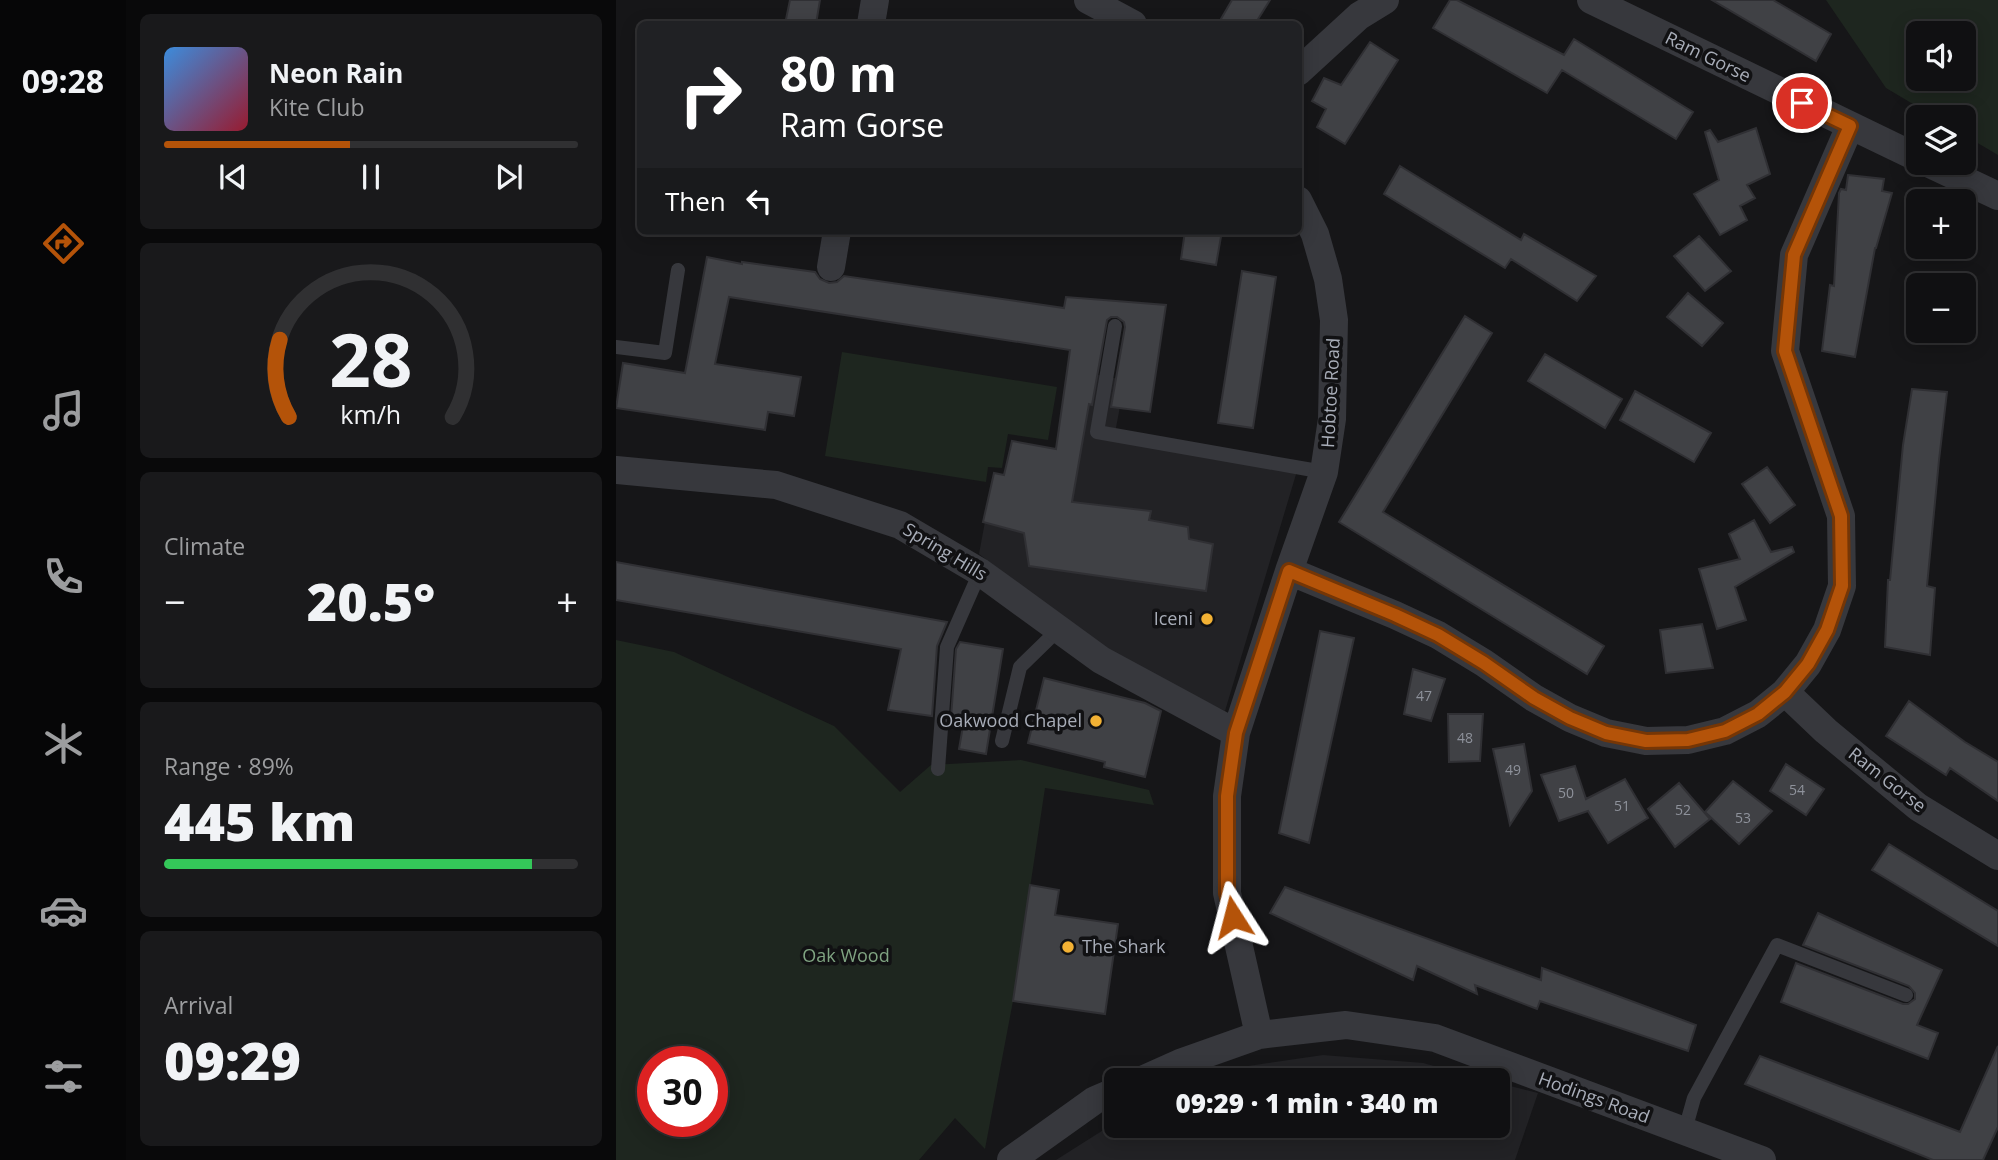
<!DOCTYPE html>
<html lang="en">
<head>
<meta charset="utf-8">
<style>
  body { margin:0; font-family:"Open Sans",sans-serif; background:#19191b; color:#f1f3f6; height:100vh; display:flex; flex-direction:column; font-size:26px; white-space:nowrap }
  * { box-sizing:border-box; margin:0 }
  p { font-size:23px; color:#9c9d9f }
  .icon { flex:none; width:38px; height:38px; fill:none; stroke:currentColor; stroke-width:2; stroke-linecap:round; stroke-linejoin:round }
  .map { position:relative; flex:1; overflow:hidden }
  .details { display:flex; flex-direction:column; gap:14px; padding:14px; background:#09090a; width:490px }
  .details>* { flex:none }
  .top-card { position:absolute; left:21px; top:21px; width:665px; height:214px; border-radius:10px; box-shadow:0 4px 18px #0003,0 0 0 2px #303032; background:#202124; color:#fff; overflow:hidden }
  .controls { position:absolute; left:1290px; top:21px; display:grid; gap:14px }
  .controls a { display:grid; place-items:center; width:70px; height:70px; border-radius:10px; background:#101012; box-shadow:0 4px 18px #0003,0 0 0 2px #303032; font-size:35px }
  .speed { position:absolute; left:21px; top:1046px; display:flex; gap:14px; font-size:35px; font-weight:700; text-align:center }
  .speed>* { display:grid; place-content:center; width:91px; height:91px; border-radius:50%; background:#101012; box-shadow:0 4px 18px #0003,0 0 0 2px #303032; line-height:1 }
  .speed .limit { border:10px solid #d22; background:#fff; color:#111 }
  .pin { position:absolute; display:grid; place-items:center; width:60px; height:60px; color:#fff; margin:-30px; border:4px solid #fff; border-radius:50%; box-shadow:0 2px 7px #0007 }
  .me { position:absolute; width:77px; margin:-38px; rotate:351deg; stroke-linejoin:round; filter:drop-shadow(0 0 5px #0008) }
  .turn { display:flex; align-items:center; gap:24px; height:147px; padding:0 28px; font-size:32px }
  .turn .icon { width:91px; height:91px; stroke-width:2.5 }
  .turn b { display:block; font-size:49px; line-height:60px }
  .then { display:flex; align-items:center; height:66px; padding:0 28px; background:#0003; gap:14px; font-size:26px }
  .big { font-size:52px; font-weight:800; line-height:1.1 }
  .details .tile { flex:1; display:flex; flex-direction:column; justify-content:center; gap:10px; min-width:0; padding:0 24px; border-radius:10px; background:#19191b }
  .details .dial { align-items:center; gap:0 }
  .dial svg { height:182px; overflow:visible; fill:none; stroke:#303032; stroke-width:7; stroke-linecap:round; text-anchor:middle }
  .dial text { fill:#f1f3f6; stroke:none }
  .song { display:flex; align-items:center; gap:21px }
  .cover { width:84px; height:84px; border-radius:10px; background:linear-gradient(135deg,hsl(210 70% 55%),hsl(350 70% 35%)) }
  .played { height:7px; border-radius:4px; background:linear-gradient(90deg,#b45309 45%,#303032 45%) }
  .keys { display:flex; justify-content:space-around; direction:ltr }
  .heat { display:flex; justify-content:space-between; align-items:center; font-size:38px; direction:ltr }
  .charge { height:10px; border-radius:5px; background:linear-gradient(90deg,#34c759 89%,#303032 0) }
  .trip { position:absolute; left:488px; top:1068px; width:406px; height:70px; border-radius:10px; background:#101012; box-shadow:0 4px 18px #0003,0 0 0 2px #303032; font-weight:800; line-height:70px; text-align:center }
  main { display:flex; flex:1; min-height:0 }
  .menu { display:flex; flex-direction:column; width:126px; justify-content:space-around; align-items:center; background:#060607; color:#9c9d9f }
  .menu .icon { width:49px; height:49px }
  .menu .selected { color:#b45309 }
  .menu b { font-size:32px; color:#f1f3f6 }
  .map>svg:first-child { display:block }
  .built { fill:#222225 }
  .green { fill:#1e261f; fill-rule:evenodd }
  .building { fill:#404145; stroke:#303034; stroke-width:2 }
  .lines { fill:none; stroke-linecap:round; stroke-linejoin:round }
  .service { stroke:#37383d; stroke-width:14 }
  .minor { stroke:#37383d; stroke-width:28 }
  .route-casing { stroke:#753606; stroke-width:18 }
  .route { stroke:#b45309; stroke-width:12 }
  .poi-dot { fill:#f2b134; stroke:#111113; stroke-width:2.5 }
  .labels { text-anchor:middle; stroke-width:7; stroke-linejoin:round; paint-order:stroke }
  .number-label { font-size:14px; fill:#8e929b }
  .street-label { font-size:18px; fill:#a8adb8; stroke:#111113 }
  .poi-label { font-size:18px; fill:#a8adb8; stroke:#111113; text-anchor:end }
  .park-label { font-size:18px; fill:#7fa381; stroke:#111113 }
</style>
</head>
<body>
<main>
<nav class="menu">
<b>09:28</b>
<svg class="icon selected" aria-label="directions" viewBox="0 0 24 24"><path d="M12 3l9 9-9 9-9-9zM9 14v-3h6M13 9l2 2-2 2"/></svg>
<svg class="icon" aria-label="music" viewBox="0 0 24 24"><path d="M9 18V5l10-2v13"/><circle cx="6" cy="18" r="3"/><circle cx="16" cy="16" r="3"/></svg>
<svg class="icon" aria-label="phone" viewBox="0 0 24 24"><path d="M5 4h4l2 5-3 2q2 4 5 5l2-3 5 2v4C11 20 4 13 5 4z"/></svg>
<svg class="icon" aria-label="climate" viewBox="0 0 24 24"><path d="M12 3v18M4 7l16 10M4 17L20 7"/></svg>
<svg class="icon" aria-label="car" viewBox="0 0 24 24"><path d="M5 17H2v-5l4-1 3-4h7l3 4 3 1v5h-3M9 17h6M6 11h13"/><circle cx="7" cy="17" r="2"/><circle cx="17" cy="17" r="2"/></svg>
<svg class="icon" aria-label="filters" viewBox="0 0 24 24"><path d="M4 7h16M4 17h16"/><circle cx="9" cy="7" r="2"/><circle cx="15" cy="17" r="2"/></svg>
</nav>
<section class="details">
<div class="tile">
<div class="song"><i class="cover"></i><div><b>Neon Rain</b><p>Kite Club</p></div></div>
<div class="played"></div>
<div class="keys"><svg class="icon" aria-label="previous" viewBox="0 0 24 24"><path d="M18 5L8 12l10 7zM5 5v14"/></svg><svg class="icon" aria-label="pause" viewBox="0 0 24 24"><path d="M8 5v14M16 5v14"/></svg><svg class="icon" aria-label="next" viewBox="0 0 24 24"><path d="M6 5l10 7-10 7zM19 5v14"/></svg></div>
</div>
<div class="tile dial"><svg viewBox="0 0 100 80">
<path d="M14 69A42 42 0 1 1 86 69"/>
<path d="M14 69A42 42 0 0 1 10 35" stroke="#b45309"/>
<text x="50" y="56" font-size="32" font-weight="700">28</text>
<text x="50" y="72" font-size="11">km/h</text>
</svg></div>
<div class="tile"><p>Climate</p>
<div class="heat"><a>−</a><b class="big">20.5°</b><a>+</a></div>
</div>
<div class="tile"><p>Range · 89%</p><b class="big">445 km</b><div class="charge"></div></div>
<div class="tile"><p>Arrival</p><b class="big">09:29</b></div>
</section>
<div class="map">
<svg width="1382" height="1160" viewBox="0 0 1382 1160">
  <rect width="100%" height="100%" fill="#161618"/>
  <!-- built -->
  <path class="built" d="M 451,369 L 509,380 L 499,433 L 681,471 L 609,711 L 495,655 L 363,554 L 378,473 L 388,475 L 396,441 L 440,449 Z
    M 707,1055 L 807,1063 L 870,1080 L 588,1080 L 618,1068 Z
    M 882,1083 L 922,1093 L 899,1160 L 440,1160 L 500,1122 L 500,1125 L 882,1125 Z"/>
  <!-- green -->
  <path class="green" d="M 1210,0 L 1382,0 L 1382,155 L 1348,135 L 1348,117 L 1319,117 L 1270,88 ZM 1302,33 L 1348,33 L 1348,79 L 1302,79 Z
    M 226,352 L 441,387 L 432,440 L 392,434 L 386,468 L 372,467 L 370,482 L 209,456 Z
    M 0,640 L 58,652 L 218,726 L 284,792 L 315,765 L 405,760 L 533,790 L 538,805 L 429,788 L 397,1001 L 369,1149 L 339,1118 L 303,1160 L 0,1160 ZM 37,1062 L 96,1062 L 96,1122 L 37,1122 Z"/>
  <!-- building -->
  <path class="building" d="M 174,0 L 204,0 L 200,24 L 169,24 Z
    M 616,0 L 654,0 L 639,24 L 602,24 Z
    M 834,0 L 841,0 L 948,55 L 958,39 L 1077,112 L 1060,139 L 946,70 L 931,93 L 817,28 Z
    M 1096,0 L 1157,0 L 1215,34 L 1200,61 Z
    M 754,42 L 782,60 L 729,144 L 701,127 L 710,109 L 696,101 L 708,78 L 725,85 Z
    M 1140,128 L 1154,174 L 1131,185 L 1139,198 L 1124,206 L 1131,220 L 1104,235 L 1078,194 L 1103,180 L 1089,132 L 1094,130 L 1102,142 Z
    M 784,166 L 905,240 L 908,234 L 980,276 L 961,301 L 895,259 L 889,268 L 768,194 Z
    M 1232,175 L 1268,179 L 1266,191 L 1276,193 L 1260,248 L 1259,248 L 1239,357 L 1206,351 L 1214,285 L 1218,286 L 1223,193 L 1225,189 L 1230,190 Z
    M 569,231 L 606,231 L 600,265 L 565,259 Z
    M 1083,236 L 1115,271 L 1089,291 L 1058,256 Z
    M 91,257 L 126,264 L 126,262 L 199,272 L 204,279 L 213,283 L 221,282 L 228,276 L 448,308 L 450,297 L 550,305 L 534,412 L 495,407 L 509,327 L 508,322 L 501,317 L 495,317 L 491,320 L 476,405 L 473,404 L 456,502 L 535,511 L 533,520 L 572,527 L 573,539 L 597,544 L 590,591 L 413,566 L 408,533 L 367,522 L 378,473 L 388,475 L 396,441 L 440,449 L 454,350 L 113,297 L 99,364 L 185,377 L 178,416 L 152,412 L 149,430 L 0,408 L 7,363 L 69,373 Z
    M 626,271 L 660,277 L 637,428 L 602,423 Z
    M 1072,293 L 1107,323 L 1086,346 L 1051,317 Z
    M 849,316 L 876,333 L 767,512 L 988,646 L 971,674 L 723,522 Z
    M 929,354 L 1006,399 L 989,428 L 912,381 Z
    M 1296,389 L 1331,392 L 1323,460 L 1311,586 L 1319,588 L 1314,655 L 1269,647 L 1272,580 L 1274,580 L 1287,445 Z
    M 1019,391 L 1095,433 L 1078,462 L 1004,420 Z
    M 1151,467 L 1179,505 L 1154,523 L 1126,484 Z
    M 1138,520 L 1155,552 L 1176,547 L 1178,552 L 1119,587 L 1130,620 L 1101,629 L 1083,569 L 1124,559 L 1113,534 Z
    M 0,562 L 331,622 L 321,646 L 316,716 L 272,710 L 285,649 L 0,600 Z
    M 1086,624 L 1097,668 L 1050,673 L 1044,630 Z
    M 704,631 L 738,638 L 693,843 L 663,833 Z
    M 344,642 L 387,649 L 370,754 L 343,749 L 348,720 L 335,718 L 340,649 Z
    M 797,669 L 829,679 L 815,721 L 788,714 Z
    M 428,678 L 529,703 L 545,711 L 529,777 L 488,767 L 489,762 L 412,743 Z
    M 1293,701 L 1349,742 L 1382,762 L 1382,801 L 1334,768 L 1330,775 L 1270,736 Z
    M 832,714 L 867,714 L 864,761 L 833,762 Z
    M 908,744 L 916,791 L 894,825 L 877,749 Z
    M 1170,764 L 1208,789 L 1190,815 L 1154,791 Z
    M 959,766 L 970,799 L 1009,779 L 1032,818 L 992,843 L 972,811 L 943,821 L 925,775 Z
    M 1117,781 L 1156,811 L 1123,844 L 1089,812 Z
    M 1063,783 L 1094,819 L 1059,847 L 1032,809 Z
    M 1273,844 L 1382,911 L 1382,946 L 1256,870 Z
    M 414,885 L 443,890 L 439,915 L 502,924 L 489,1014 L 397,1001 Z
    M 669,887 L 925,980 L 926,968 L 1080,1025 L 1072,1051 L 924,1001 L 921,1009 L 859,985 L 861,994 L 801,966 L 797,980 L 654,913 Z
    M 1202,913 L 1326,970 L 1301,1025 L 1322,1033 L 1312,1059 L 1165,1002 L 1180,963 L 1287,1004 L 1292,1004 L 1299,999 L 1299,993 L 1293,986 L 1187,945 Z
    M 1382,1046 L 1382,1127 L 1367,1160 L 1317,1160 L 1129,1084 L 1144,1056 L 1344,1132 Z"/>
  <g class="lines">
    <!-- service -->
    <path class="service" d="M 499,326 L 481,432 L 708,472
      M 0,347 L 49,353 L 62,270
      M 386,741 L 404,667 L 443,629
      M 322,769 L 331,647 L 364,572
      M 1069,1130 L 1078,1098 L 1161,945 L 1290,995"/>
    <!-- minor -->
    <path class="minor" d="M 472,0 L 517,24
      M 975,0 L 1302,158
      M 255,24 L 259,0
      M 682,72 L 743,16 L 769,0
      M 1312,163 L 1382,196
      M 215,267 L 221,231
      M 0,470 L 160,485 L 284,525 L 364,572 L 485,660 L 620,733
      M 673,571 L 779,615 L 822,635 L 868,663 L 918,698 L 954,718 L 990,733 L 1030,741 L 1072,740 L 1109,731 L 1142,714 L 1169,692 L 1192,664 L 1211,630 L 1226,586 L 1225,516 L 1169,351 L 1178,255 L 1234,126
      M 1169,692 L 1210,731 L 1302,807 L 1382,856
      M 643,1035 L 611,893 L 611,796 L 620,733 L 673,571 L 708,472 L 716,419 L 718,320 L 712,279 L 699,234 L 682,200
      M 526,1080 L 564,1063 L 643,1035 L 730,1025 L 819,1038 L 1146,1160
      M 395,1160 L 479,1100 L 500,1091"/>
  </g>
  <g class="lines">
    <defs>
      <path id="route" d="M 617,917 L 611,893 L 611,796 L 620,733 L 673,571 L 779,615 L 822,635 L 868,663 L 918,698 L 954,718 L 990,733 L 1030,741 L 1072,740 L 1109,731 L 1142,714 L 1169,692 L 1192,664 L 1211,630 L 1226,586 L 1225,516 L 1169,351 L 1178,255 L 1234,126 L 1186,103"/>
    </defs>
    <!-- route casing -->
    <use href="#route" class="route-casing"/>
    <!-- route -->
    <use href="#route" class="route"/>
  </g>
  <!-- markers -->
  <g class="poi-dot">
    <circle cx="591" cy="619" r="7"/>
    <circle cx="480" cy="721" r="7"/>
    <circle cx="452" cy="947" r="7"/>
  </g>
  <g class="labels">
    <!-- number labels -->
    <g class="number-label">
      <text x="808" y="701">47</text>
      <text x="849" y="743">48</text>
      <text x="897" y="775">49</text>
      <text x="1181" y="795">54</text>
      <text x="950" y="798">50</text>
      <text x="1006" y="811">51</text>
      <text x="1067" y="815">52</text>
      <text x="1127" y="823">53</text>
    </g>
    <!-- street labels -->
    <g class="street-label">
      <text transform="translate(1092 57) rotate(26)" y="6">Ram Gorse</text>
      <text transform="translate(715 393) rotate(-87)" y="6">Hobtoe Road</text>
      <text transform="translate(329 552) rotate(31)" y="6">Spring Hills</text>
      <text transform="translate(1271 780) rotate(38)" y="6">Ram Gorse</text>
      <text transform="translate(978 1098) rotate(20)" y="6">Hodings Road</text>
    </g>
    <!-- poi labels -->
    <g class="poi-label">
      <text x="577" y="625">Iceni</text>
      <text x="466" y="727">Oakwood Chapel</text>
      <text x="466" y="953" text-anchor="start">The Shark</text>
    </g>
    <!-- park labels -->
    <g class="park-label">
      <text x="230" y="962">Oak Wood</text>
    </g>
  </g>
</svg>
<div class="controls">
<a><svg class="icon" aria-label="sound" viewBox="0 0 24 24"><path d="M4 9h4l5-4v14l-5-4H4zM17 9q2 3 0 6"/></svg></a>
<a><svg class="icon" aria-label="layers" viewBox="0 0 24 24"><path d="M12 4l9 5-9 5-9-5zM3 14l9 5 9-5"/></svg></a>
<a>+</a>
<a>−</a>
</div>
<div class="speed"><div class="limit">30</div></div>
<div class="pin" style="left:1186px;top:103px;background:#d93025"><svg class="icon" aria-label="arrive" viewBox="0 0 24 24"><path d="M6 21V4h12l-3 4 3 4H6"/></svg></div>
<svg class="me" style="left:617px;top:917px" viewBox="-20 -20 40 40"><path d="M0-17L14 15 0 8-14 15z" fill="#b45309" stroke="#fff" stroke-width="4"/></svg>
<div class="trip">09:29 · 1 min · 340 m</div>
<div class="top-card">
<div class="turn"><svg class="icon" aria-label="right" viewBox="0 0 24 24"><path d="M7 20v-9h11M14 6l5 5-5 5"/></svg><div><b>80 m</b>Ram Gorse</div></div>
<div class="then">Then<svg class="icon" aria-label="left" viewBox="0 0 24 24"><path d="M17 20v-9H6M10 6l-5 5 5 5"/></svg></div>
</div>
</div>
</main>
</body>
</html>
